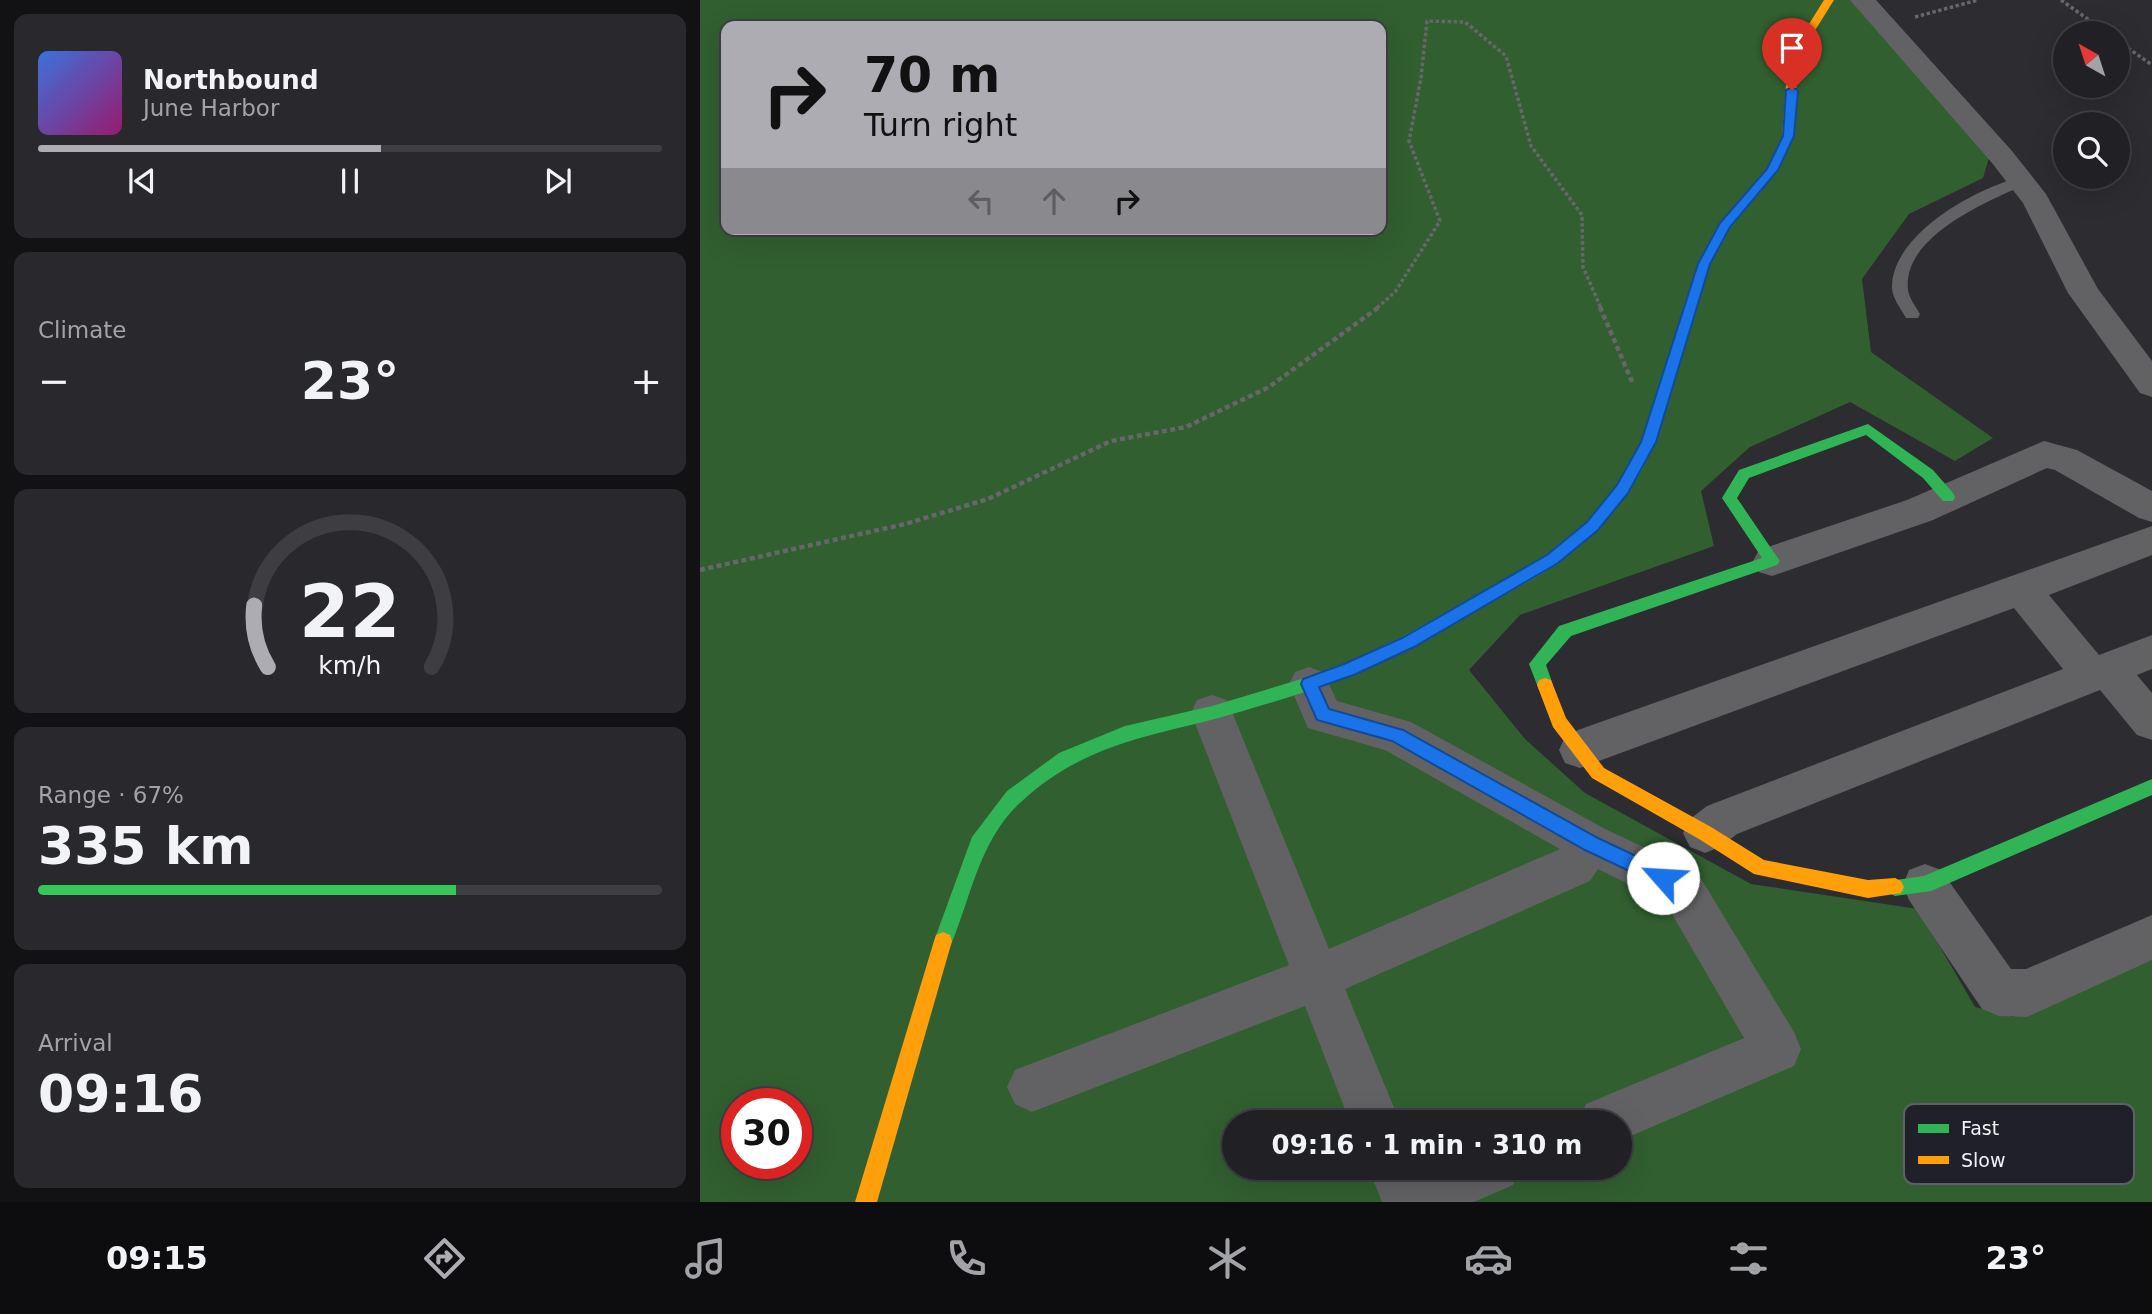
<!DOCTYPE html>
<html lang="en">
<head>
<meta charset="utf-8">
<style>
  body { margin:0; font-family:"DejaVu Sans",sans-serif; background:#29292d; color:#f1f3f6; height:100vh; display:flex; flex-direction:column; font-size:26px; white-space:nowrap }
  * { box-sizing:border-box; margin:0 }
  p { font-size:23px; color:#a2a3a7 }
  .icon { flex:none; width:38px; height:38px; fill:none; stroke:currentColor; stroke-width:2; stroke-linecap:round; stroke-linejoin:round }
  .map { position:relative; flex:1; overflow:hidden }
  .side { display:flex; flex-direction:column; gap:14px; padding:14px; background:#121214; width:700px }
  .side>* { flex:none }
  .guide { position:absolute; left:21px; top:21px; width:665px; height:214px; border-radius:14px; box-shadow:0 7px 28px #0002,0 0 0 2px #3e3e42; background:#acacb2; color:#111; overflow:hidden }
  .needle { width:46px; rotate:321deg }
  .tools { position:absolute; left:1353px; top:21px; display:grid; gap:14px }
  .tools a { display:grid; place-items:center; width:77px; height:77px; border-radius:50%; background:#212125; box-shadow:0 7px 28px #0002,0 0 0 2px #3e3e42; font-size:35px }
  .speed { position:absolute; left:21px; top:1088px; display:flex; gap:14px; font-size:35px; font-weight:700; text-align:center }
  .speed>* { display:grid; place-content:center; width:91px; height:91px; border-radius:50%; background:#212125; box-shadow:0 7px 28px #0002,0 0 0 2px #3e3e42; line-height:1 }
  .speed .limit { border:10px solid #d22; background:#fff; color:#111 }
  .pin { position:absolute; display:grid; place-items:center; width:60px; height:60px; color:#fff; margin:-72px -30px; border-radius:50% 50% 50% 0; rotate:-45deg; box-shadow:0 0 7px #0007 }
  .pin .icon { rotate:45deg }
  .me { position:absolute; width:77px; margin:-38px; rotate:296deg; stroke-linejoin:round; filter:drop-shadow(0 0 5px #0008) }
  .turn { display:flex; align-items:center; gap:24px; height:147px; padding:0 28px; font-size:32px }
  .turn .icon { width:91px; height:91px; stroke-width:2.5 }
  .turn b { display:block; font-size:49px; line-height:60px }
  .lanes { display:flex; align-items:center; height:66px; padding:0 28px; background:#0003; justify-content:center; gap:35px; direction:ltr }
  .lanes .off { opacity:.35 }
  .big { font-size:52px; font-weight:800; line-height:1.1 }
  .side .card { flex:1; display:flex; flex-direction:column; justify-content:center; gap:10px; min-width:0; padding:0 24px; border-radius:14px; background:#29292d }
  .side .dial { align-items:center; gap:0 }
  .dial svg { height:182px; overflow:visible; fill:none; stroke:#3e3e42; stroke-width:7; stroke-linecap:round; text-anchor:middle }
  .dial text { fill:#f1f3f6; stroke:none }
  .song { display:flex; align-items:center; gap:21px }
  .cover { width:84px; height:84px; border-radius:10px; background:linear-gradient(135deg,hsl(220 70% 55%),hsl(320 70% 35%)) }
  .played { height:7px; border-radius:4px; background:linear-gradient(90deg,#acacb2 55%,#3e3e42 55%) }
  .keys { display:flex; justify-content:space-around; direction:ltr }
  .heat { display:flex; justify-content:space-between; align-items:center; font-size:38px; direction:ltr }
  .charge { height:10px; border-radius:5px; background:linear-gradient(90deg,#34c759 67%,#3e3e42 0) }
  .trip { position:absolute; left:522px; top:1110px; width:410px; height:70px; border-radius:35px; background:#212125; box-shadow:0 7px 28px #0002,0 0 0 2px #3e3e42; font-weight:800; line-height:70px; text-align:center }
  .tab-bar { display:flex; height:112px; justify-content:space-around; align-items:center; background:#0d0d0f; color:#a2a3a7 }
  .tab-bar .icon { width:49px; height:49px }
  .tab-bar .current { color:#acacb2 }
  .tab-bar b { font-size:32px; color:#f1f3f6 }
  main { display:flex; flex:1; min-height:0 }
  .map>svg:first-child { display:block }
  .forest { fill:#315f30; fill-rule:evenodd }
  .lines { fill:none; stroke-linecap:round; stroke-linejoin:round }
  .path-far1 { stroke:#67676a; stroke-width:3.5; stroke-dasharray:3.5 2.5; stroke-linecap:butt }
  .path { stroke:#67676a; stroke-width:4.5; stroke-dasharray:5 3.5; stroke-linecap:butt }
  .lane { fill:#626264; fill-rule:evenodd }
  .street { fill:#626264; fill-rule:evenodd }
  .fast { fill:#30b455; fill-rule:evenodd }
  .slow { fill:#ff9f0a; fill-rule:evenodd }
  .route { fill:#1a73e8; stroke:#114b97; stroke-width:2 }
  .key { fill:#202029; stroke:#5f5f67; stroke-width:2 }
  .key-label { font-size:19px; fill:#f1f1f7 }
</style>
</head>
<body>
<main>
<section class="side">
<div class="card">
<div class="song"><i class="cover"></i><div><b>Northbound</b><p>June Harbor</p></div></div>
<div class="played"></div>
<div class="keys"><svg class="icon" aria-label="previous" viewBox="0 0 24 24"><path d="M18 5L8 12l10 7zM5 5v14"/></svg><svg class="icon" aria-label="pause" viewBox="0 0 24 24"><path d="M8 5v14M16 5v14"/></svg><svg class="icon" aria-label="next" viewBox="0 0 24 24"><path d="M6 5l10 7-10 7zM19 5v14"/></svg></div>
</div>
<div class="card"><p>Climate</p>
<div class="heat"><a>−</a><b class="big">23°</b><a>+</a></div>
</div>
<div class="card dial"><svg viewBox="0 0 100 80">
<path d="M14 69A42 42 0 1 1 86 69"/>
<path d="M14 69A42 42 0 0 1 8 42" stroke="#acacb2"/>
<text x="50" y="56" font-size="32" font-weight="700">22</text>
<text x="50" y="72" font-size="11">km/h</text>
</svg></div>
<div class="card"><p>Range · 67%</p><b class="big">335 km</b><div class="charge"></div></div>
<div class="card"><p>Arrival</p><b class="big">09:16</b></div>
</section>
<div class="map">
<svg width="1452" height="1202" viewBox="0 0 1452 1202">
  <rect width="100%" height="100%" fill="#2c2c31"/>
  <!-- forest -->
  <path class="forest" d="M 0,0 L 1151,0 L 1290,154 L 1283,178 L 1209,214 L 1162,279 L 1171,352 L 1293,438 L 1255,461 L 1150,402 L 1050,447 L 1001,491 L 1014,546 L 820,615 L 769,670 L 825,739 L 885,793 L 1051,884 L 1218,909 L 1275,1007 L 1313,1017 L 1452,957 L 1452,1202 L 0,1202 ZM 26,26 L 681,26 L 681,229 L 26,229 ZM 37,1104 L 96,1104 L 96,1164 L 37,1164 ZM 534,1122 L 919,1122 L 919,1167 L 534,1167 Z"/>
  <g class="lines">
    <!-- path-far1 -->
    <path class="path-far1" d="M 1361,0 L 1407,33
      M 1215,17 L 1278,0
      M 1418,41 L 1452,65
      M 677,308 L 695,292 L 740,221 L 709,141 L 721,78 L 727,21 L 765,22 L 806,56 L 831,146 L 882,215 L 883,267 L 901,308"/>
    <!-- path -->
    <path class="path" d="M 900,307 L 933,384
      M 0,570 L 205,524 L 288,499 L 411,441 L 486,427 L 569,387 L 679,307"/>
    <!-- lane -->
    <path class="lane" d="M 1321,177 L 1326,178 L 1328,181 L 1326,184 C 1287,202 1202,236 1208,290 C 1209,298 1216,307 1220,314 L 1218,318 L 1206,318 C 1201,309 1193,299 1192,289 C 1190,235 1276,188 1321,177 Z"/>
    <!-- street -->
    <path class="street" d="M 1150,0 L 1176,0 L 1312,151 L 1346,194 L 1398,289 L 1452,361 L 1452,397 L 1440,393 L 1368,293 L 1323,203 L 1292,163 Z
      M 1344,441 L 1377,450 L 1452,491 L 1452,522 L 1439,518 L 1355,470 L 1347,468 L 1233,520 L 1072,576 L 1059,572 L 1053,561 L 1059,550 L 1207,500 Z
      M 1452,526 L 1452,555 L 1349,595 L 1399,655 L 1452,635 L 1452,669 L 1437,675 L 1452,693 L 1452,740 L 1437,735 L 1400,690 L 1037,834 L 1020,847 L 1005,853 L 990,847 L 983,833 L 990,819 L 1007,806 L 1363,669 L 1314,608 L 880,768 L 865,763 L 859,750 L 865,737 L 878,730 Z
      M 609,667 L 623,672 L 637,701 L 711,722 L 907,830 L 997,872 L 1094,1032 L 1101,1049 L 1094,1066 L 919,1141 L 919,1122 L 879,1122 L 886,1104 L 1044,1038 L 965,902 L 898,869 L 890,881 L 645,989 L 700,1122 L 650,1122 L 605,1006 L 332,1112 L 315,1104 L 307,1087 L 315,1070 L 589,965 L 491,713 L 497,700 L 512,695 L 527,700 L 629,949 L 860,849 L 685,750 L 608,728 L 589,684 L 595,672 Z
      M 1225,864 L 1241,870 L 1311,969 L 1326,969 L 1452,915 L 1452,960 L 1327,1017 L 1299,1016 L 1282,1009 L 1209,900 L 1203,885 L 1209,870 Z
      M 668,1167 L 720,1167 L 722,1172 L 733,1167 L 821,1167 L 813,1185 L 774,1202 L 682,1202 Z"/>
    <!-- fast -->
    <path class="fast" d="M 954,421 L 961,426 C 944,480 903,531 858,563 C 835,579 809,592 784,606 C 742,630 699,657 653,675 C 617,689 580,700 543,711 C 460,736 389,739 321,802 C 279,840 271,898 250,947 L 243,950 L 236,947 L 234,941 L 272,837 L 307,791 L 359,753 L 425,726 L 512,706 L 608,677 L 644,664 L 702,637 L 847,555 L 887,522 L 917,485 L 942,442 L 949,422 Z
      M 1168,424 L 1233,470 L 1253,493 L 1255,497 L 1253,501 L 1243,501 L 1223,478 L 1166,435 L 1049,478 L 1037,498 L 1077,557 L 1080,561 L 1077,565 L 871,636 L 846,665 L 853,685 L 851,690 L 845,692 L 839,690 L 829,664 L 859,626 L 1062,558 L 1022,498 L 1039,470 Z
      M 1452,779 L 1452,795 L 1231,891 L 1195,896 L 1189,893 L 1186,887 L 1189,881 L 1224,876 Z"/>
    <!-- slow -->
    <path class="slow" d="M 1124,0 L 1134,0 L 1104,48 L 1097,72 L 1094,137 L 1078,170 L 1030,228 L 1010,264 L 961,426 L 954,431 L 949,430 L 947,426 L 998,264 L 1021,223 L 1067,169 L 1082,137 L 1087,72 L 1094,48 Z
      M 845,678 L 851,680 L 866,718 L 904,768 L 1011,827 L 1064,860 L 1168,880 L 1195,878 L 1201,881 L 1204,887 L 1201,893 L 1168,898 L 1054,874 L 999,839 L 892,778 L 853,727 L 837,685 L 839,680 Z
      M 243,932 L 250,935 L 252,941 L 177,1202 L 155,1202 L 234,941 L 236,935 Z"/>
  </g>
  <!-- route -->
  <path class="route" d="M 1092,87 L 1098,90 L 1094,136 L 1078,170 L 1030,227 L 1010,264 L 956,442 L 928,493 L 898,530 L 858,563 L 714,647 L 656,674 L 619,687 L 629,709 L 703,730 L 898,838 L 970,872 L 973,878 L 970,884 L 963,887 L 885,850 L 692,741 L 617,720 L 601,684 L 603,679 L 644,664 L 702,638 L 847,555 L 887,522 L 917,485 L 941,442 L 998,264 L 1020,223 L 1067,169 L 1083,136 L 1086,90 Z"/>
  <!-- legend -->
  <rect x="1204" y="1104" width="230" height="80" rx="10" class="key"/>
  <rect x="1218" y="1124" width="31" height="9" fill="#30b455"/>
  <rect x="1218" y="1156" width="31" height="8" fill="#ff9f0a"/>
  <g class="key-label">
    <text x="1261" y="1135">Fast</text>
    <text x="1261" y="1167">Slow</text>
  </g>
</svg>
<div class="tools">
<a><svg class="needle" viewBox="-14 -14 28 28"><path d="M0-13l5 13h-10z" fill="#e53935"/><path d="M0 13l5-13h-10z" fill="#a2a3a7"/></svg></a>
<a><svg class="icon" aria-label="search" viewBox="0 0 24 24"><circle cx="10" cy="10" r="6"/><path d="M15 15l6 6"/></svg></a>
</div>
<div class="speed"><div class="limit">30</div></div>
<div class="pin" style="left:1092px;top:90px;background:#d93025"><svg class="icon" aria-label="arrive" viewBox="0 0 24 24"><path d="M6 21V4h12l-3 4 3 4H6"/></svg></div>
<svg class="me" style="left:963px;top:878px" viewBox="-20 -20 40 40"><circle r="19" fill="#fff"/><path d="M0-13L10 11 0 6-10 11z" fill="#1a73e8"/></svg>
<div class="trip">09:16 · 1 min · 310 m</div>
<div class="guide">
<div class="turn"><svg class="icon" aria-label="right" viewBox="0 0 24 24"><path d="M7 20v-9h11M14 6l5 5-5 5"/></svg><div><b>70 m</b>Turn right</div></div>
<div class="lanes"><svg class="icon off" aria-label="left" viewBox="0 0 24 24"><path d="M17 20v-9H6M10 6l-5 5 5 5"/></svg><svg class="icon off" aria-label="ahead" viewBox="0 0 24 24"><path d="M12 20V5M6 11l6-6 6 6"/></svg><svg class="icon" aria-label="right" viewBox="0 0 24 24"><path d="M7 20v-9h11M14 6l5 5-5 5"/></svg></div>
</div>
</div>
</main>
<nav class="tab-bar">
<b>09:15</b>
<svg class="icon current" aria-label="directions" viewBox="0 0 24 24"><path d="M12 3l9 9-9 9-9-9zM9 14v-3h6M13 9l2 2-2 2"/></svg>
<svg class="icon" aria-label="music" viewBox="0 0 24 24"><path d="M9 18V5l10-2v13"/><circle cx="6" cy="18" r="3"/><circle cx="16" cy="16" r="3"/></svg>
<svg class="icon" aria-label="phone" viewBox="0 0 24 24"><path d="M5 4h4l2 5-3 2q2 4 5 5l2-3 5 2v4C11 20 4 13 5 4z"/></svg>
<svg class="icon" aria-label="climate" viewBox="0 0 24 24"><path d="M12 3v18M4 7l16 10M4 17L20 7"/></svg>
<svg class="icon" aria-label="car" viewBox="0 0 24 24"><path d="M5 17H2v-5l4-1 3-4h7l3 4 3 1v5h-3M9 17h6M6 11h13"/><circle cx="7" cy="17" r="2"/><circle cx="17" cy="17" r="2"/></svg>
<svg class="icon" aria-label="filters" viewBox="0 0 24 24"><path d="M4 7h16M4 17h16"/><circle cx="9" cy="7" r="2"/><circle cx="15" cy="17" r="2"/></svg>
<b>23°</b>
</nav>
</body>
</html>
